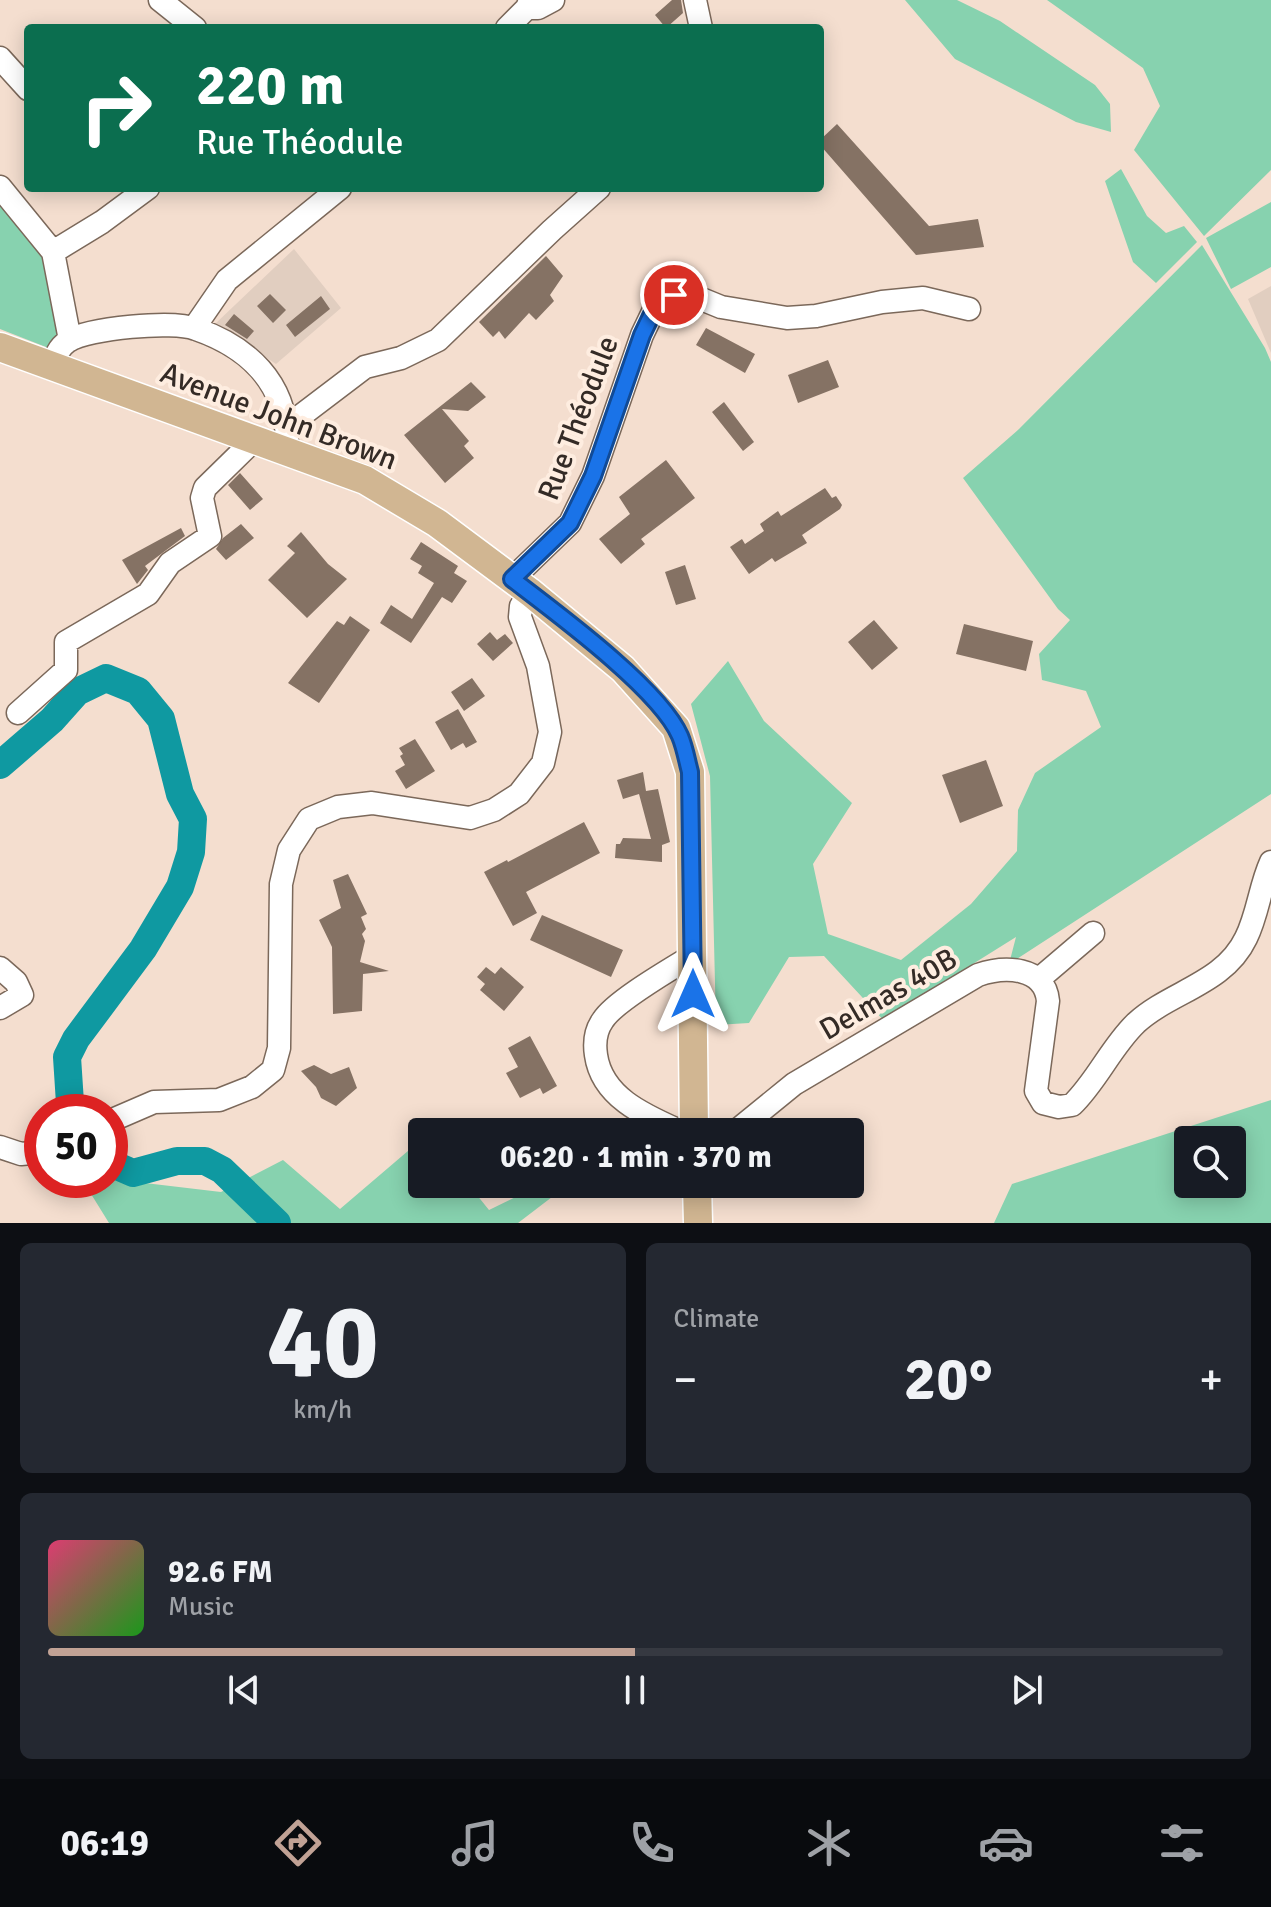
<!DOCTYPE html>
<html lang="en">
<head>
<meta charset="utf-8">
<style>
  body { margin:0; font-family:Signika,sans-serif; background:#242831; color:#f1f3f6; height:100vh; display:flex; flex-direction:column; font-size:30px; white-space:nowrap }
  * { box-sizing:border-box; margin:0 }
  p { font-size:26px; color:#9ea1a6 }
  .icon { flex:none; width:44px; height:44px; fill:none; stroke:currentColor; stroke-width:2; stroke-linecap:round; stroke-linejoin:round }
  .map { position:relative; height:1223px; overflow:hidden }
  .panel { display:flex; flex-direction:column; gap:20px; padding:20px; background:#0d0f14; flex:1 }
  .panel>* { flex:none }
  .guide { position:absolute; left:24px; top:24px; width:800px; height:168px; border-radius:8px; box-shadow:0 4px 20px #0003; background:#0b6e4f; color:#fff; overflow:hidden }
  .controls { position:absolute; left:1174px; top:1126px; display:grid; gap:16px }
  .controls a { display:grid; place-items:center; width:72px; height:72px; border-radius:8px; background:#171b24; box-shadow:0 4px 20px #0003; font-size:40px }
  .speed { position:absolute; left:24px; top:1094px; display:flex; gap:16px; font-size:40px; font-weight:700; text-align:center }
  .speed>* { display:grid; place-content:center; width:104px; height:104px; border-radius:50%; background:#171b24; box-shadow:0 4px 20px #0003; line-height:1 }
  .speed .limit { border:12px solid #d22; background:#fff; color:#111 }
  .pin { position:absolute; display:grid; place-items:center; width:68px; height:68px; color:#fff; margin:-34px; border:4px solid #fff; border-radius:50%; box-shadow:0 2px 8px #0007 }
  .me { position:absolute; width:88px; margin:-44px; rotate:0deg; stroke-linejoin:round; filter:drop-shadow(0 0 6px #0008) }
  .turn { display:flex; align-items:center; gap:28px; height:168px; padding:0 40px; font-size:36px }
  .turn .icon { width:104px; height:104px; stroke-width:2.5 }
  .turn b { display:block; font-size:56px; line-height:68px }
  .big { font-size:60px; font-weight:800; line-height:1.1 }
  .panel .tile { flex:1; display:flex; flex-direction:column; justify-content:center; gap:12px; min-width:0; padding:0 28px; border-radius:12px; background:#242831 }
  .panel .dial { align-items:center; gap:0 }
  .dial b { font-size:104px; line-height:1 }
  .song { display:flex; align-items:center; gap:24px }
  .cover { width:96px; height:96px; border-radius:12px; background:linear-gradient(135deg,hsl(340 70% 55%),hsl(120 70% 35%)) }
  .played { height:8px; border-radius:4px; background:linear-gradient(90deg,#c1a295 50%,#363941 50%) }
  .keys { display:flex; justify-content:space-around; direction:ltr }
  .heat { display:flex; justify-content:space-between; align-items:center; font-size:44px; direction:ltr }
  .panel .tiles { flex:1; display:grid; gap:20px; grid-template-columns:1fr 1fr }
  .tile:last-child { grid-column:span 2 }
  .trip { position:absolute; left:408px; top:1118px; width:456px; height:80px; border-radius:8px; background:#171b24; box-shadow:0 4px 20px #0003; font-weight:800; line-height:80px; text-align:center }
  .dock { display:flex; height:128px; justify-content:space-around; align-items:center; background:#090b0e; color:#9ea1a6 }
  .dock .icon { width:56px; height:56px }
  .dock .on { color:#c1a295 }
  .dock b { font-size:36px; color:#f1f3f6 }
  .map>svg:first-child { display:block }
  .education { fill:#e1cec0 }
  .green { fill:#87d2af; fill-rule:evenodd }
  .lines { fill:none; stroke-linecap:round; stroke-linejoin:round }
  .river { stroke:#0f99a1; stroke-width:28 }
  .building { fill:#857264 }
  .minor-casing { stroke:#7b685a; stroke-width:25 }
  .major-casing { stroke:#fff; stroke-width:31 }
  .minor { stroke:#fff; stroke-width:22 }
  .major { stroke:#d1b692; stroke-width:28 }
  .route-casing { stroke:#114b97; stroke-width:20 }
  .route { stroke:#1a73e8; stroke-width:14 }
  .labels { text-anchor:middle; stroke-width:8; stroke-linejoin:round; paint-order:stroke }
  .street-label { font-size:30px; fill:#342b26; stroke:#feede0 }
</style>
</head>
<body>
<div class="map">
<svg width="1271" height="1223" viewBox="0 0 1271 1223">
  <rect width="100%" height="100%" fill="#f4decf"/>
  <!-- education -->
  <path class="education" d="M 294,249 L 341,308 L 276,364 L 215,324 Z
    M 1271,286 L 1271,353 L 1248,299 Z"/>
  <!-- green -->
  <path class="green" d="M 905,0 L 957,0 L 1000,21 L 1095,85 L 1110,104 L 1111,132 L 1076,122 L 955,59 Z
    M 1047,0 L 1271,0 L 1271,170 L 1204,236 L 1134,150 L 1160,106 L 1143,68 Z
    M 1121,169 L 1147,216 L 1166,233 L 1184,226 L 1197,242 L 1156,283 L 1133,262 L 1105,181 Z
    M 0,189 L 53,252 L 71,328 L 51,349 L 0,329 Z
    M 1271,202 L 1271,267 L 1231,289 L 1206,238 Z
    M 1202,245 L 1265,348 L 1271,362 L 1271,794 L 1009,964 L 1016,937 L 960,972 L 887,1024 L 824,956 L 789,957 L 749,1023 L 716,1025 L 710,776 L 691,704 L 728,661 L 764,721 L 852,803 L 813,864 L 828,934 L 901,960 L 971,904 L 1017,851 L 1018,810 L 1035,773 L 1101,727 L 1086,691 L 1042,680 L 1039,654 L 1070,620 L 1058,609 L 963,478 L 1019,429 Z
    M 1271,1100 L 1271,1223 L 994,1223 L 1012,1184 ZM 1232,1140 L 1232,1184 L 1188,1184 L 1188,1140 Z
    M 422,1139 L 422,1184 L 468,1184 L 489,1210 L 542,1184 L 569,1184 L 518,1223 L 109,1223 L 83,1181 L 110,1180 L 110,1173 L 128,1181 L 221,1192 L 283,1160 L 340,1209 Z"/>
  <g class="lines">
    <!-- river -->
    <path class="river" d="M 0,765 L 52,720 L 77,692 L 106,678 L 138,691 L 161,719 L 180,794 L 193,819 L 191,852 L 180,887 L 143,949 L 76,1039 L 67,1057 L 70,1103 L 73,1112
      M 110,1163 L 133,1173 L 177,1161 L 205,1161 L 222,1170 L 277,1223"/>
  </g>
  <!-- building -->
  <path class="building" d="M 672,0 L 681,0 L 683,13 L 666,28 L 655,15 Z
    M 837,124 L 929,226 L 978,219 L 984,247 L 916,255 L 820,145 L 820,140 Z
    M 546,256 L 563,276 L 550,295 L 554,301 L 536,320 L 529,313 L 505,339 L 499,331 L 493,337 L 479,322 Z
    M 270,294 L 286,310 L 273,323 L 257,306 Z
    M 321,296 L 330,309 L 295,337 L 286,325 Z
    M 234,314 L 254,331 L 247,339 L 225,325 Z
    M 706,328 L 755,354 L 745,373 L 696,345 Z
    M 828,360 L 839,387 L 798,403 L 788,375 Z
    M 471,382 L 486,397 L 468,411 L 442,409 L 469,441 L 464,446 L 474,458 L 445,483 L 404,435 Z
    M 724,402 L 754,442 L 743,451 L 712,412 Z
    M 666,460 L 695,498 L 641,539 L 645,544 L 621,564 L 599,539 L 630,514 L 619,497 Z
    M 240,473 L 263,499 L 250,510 L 228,485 Z
    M 825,488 L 832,498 L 836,496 L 842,505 L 840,509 L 802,535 L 807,543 L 775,562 L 772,558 L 749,574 L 730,547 L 742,539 L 745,544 L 764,531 L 760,524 L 778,511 L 781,516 Z
    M 241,524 L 254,538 L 226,560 L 216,549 L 223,538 Z
    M 181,528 L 185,536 L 145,566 L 148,570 L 137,584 L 122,560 Z
    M 301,532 L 328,564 L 347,579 L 307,618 L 268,580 L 295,553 L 287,546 Z
    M 421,542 L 458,566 L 454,573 L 467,581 L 452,603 L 442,597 L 411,643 L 380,623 L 391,605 L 412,619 L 434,583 L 418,573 L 422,566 L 410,559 Z
    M 685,565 L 696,599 L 676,605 L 665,572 Z
    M 350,616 L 370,630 L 319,703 L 288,683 L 337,621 L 344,625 Z
    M 874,620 L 898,648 L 872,670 L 848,642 Z
    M 964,624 L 1033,641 L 1026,671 L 956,654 Z
    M 490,632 L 497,640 L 505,634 L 513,643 L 493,661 L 477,644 Z
    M 472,678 L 485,696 L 464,711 L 451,692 Z
    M 458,709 L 477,742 L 466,748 L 463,743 L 451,750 L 435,722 Z
    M 415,739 L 435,771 L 406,789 L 395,771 L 405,765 L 400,756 L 403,754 L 399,748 Z
    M 986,760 L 1003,806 L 960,823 L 942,775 Z
    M 643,772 L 646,791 L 658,789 L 670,842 L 662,845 L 662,862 L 615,858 L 616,844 L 620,844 L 623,838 L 651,839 L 639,794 L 623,799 L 617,780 Z
    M 584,822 L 600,853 L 526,892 L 537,913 L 513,926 L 484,872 L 507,860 L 508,862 Z
    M 348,874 L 367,914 L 361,917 L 366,929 L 362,934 L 365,941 L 360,962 L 389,971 L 363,974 L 362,1011 L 333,1014 L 332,947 L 319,920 L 341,908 L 333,880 Z
    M 542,915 L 623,950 L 611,977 L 530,940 Z
    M 486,967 L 495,974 L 501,967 L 524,987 L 504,1011 L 480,990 L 485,984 L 477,977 Z
    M 530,1036 L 557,1086 L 543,1094 L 540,1088 L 520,1098 L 506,1073 L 518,1067 L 508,1048 Z
    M 314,1065 L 331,1074 L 349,1067 L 357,1088 L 336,1106 L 321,1098 L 316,1087 L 301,1071 Z"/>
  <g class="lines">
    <defs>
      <path id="minor" d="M 160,0 L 195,28
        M 695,0 L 701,28
        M 527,8 L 538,8 L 553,0
        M 507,28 L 527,8 L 530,0
        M 0,58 L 28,89
        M 0,187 L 53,252 L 70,340
        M 53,252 L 102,222 L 148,188
        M 194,328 L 227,280 L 340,188
        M 53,366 C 56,355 58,348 68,341 C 89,328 173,320 196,329 C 248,347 285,382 287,439
        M 286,427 L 365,367 L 401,358 L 438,340 L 552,230 L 599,188
        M 512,579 L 570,523 L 593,476 L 642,335 L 653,312 L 674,295 L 694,296 L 721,307 L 787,318 L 816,316 L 882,302 L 923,298 L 969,309
        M 18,713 L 66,670 L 66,642 L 148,594 L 170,563 L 210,536 L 202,498 L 205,488 L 254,440
        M 0,968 L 16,982 L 22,995 L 0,1008
        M 1039,979 L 1093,933
        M 110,1121 L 154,1102 L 219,1100 L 252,1087 L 273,1070 L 279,1048 L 281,884 L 289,850 L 309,819 L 338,807 L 372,803 L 470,818 L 494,810 L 519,794 L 543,763 L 550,732 L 538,666 L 520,617 L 521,606 L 531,593
        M 682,1132 C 646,1116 602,1098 596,1055 C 594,1042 595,1031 603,1020 C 615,1001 671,969 692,956
        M 735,1132 L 794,1084 L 978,975 C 1004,966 1045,966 1048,1001 L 1036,1091 L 1043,1103 L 1059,1107 L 1072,1105 C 1097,1081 1111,1047 1136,1023 C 1171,991 1224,984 1246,938 C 1258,914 1260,886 1271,862
        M 0,1147 L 21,1154 L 42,1152"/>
      <path id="major" d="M 0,347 L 365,480 L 437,523 L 531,593 L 623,669 L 676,728 L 690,772 L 694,1132
        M 697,1184 L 698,1223"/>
    </defs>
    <!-- minor casing -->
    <use href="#minor" class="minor-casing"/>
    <!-- major casing -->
    <use href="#major" class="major-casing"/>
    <!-- minor -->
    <use href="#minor" class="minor"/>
    <!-- major -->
    <use href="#major" class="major"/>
  </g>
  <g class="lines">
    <defs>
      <path id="route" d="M 674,295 L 653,312 L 642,335 L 593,476 L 570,523 L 512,579 C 555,612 660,689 680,736 C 685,748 687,761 690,772 L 693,994"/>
    </defs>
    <!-- route casing -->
    <use href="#route" class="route-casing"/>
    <!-- route -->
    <use href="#route" class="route"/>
  </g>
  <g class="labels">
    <!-- street labels -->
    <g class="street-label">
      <text transform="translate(279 416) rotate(21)" y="10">Avenue John Brown</text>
      <text transform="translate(578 418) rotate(-69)" y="10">Rue Théodule</text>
      <text transform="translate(888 994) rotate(-30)" y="10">Delmas 40B</text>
    </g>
  </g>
</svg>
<div class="controls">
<a><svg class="icon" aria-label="search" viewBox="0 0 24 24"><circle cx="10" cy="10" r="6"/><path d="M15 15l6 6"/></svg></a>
</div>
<div class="speed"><div class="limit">50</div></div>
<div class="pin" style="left:674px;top:295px;background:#d93025"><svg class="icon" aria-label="arrive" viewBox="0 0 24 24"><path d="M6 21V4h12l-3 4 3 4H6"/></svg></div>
<svg class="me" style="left:693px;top:994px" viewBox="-20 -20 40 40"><path d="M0-17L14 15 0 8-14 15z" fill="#1a73e8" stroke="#fff" stroke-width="4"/></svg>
<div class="trip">06:20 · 1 min · 370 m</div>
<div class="guide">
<div class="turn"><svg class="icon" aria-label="right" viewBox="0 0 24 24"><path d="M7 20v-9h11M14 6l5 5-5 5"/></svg><div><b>220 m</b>Rue Théodule</div></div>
</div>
</div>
<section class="panel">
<div class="tiles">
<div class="tile dial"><b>40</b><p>km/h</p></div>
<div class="tile"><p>Climate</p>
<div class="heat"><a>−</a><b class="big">20°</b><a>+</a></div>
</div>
<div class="tile">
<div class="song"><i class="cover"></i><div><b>92.6 FM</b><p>Music</p></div></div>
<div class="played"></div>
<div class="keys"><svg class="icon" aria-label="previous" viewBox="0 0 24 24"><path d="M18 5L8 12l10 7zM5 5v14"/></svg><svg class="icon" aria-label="pause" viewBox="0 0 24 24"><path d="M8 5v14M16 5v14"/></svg><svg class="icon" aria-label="next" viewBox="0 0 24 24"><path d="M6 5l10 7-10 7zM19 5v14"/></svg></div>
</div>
</div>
</section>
<nav class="dock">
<b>06:19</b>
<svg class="icon on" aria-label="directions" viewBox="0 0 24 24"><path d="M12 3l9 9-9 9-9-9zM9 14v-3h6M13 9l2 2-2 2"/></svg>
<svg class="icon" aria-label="music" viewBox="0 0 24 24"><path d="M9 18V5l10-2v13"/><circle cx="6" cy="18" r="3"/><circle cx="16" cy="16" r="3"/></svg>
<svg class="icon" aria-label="phone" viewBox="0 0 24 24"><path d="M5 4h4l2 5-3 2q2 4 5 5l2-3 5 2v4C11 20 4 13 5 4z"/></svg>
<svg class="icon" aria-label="climate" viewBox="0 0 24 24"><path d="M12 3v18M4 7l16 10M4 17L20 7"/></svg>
<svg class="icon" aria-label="car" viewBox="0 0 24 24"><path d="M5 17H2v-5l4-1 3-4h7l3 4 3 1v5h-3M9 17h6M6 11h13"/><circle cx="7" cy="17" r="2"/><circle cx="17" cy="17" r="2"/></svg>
<svg class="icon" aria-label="filters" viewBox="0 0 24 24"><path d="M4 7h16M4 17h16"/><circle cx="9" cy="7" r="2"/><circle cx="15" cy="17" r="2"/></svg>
</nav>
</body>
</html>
